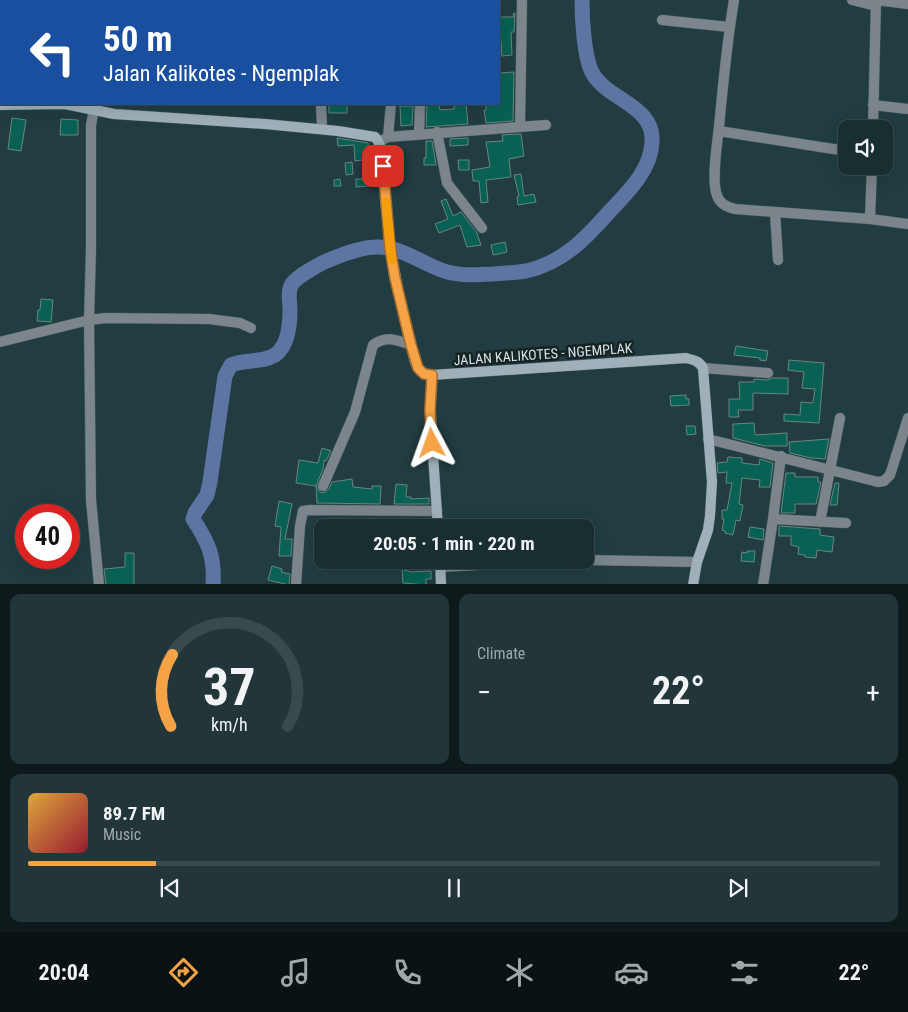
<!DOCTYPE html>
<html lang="en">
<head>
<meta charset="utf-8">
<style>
  body { margin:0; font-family:"Roboto Condensed",sans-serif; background:#223639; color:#f1f3f6; height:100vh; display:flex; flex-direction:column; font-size:19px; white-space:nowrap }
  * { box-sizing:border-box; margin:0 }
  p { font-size:16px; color:#9fa8ab }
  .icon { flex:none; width:28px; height:28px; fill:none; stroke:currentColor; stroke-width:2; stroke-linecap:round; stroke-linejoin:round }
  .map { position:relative; height:584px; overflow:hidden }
  .panel { display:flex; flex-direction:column; gap:10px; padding:10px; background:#0e191b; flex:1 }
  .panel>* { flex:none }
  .banner { position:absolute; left:0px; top:0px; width:500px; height:105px; box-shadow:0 5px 20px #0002,0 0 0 1px #374a4d; background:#1a4fa0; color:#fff; overflow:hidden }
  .controls { position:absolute; left:838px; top:120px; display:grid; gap:10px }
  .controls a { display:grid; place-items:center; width:55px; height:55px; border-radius:10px; background:#192e31; box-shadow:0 5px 20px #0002,0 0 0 1px #374a4d; font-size:25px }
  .speed { position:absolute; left:15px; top:504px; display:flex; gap:10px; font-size:25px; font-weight:700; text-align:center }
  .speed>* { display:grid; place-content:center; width:65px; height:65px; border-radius:50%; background:#192e31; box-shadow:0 5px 20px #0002,0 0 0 1px #374a4d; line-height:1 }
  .speed .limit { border:8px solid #d22; background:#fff; color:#111 }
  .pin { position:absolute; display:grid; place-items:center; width:42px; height:42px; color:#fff; margin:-21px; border-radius:10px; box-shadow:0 2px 8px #0006 }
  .me { position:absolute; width:55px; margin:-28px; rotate:356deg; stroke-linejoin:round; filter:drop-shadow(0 0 4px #0008) }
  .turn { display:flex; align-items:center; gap:18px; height:105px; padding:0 20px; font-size:22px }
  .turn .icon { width:65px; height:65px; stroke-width:2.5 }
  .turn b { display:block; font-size:35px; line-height:42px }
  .big { font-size:38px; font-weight:700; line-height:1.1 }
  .panel .card { flex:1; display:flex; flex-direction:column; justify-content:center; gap:8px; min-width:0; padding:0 18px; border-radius:10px; background:#223639 }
  .panel .dial { align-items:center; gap:0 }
  .dial svg { height:130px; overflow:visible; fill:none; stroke:#374a4d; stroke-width:7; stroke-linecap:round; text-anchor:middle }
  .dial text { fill:#f1f3f6; stroke:none }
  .song { display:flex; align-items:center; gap:15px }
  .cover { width:60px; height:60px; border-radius:8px; background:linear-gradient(135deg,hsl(40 70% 55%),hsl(350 70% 35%)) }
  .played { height:5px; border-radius:2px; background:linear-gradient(90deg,#f5a346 15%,#374a4d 15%) }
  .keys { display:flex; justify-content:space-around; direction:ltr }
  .heat { display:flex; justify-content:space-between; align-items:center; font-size:28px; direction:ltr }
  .panel .tiles { flex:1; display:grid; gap:10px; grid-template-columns:1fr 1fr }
  .card:last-child { grid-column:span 2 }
  .trip { position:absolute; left:314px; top:519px; width:280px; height:50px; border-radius:10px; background:#192e31; box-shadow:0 5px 20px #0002,0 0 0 1px #374a4d; font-weight:700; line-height:50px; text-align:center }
  .menu { display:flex; height:80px; justify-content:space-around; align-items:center; background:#0a1214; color:#9fa8ab }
  .menu .icon { width:35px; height:35px }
  .menu .current { color:#f5a346 }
  .menu b { font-size:22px; color:#f1f3f6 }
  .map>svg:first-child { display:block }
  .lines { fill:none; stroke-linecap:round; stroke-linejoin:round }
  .river { stroke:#5e75a4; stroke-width:15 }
  .building { fill:#086154; stroke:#69867f }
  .street-casing { stroke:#415b5f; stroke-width:11 }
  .secondary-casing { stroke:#415b5f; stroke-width:11 }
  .street { stroke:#7b858b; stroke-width:10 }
  .secondary { stroke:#a0b0ba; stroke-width:10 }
  .route-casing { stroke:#9f6a2e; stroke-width:12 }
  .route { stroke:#f5a346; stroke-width:9 }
  .slow { stroke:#f59e0b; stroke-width:9 }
  .labels { text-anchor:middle; stroke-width:5; stroke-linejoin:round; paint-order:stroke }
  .street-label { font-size:14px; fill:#d4e4e6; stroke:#162223 }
</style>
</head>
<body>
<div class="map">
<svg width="908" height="585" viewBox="0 0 908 585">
  <rect width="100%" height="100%" fill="#213d41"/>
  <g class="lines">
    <!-- river -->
    <path class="river" d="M 213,585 C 215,556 208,542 193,519 L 195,513 L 207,495 L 210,482 L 225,376 L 231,365 C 245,359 262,363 275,355 C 288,346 290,325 290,310 C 290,302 287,292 292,284 C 296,277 321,263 329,260 C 343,254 366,246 380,247 C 403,248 423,264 444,271 C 459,276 476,275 492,274 C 503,273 515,273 526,271 C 563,263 586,238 610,211 C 628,192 651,170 652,142 C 655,106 608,100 593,74 C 584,59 582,18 582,0"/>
  </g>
  <!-- building -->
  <path class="building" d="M 515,13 L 514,32 L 511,32 L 512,55 L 502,56 L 499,17 L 514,17 L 513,14 Z
    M 514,72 L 513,121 L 486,123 L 484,110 L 486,110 L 486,104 L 499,104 L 499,73 Z
    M 329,104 L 347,104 L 347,113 L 329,113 Z
    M 427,104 L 439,104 L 440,110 L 454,109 L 454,104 L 466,104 L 468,124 L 426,127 Z
    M 400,106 L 413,106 L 412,125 L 401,126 Z
    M 12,118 L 26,120 L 21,151 L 8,149 Z
    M 61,119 L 78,120 L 78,135 L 60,135 Z
    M 521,134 L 524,156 L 509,159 L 511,177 L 486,180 L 488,202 L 481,203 L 479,181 L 473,181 L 472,170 L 490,167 L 486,142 L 503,141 L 502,135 Z
    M 337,138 L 368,143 L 369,159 L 355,161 L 354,145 L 338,146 Z
    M 468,138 L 468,145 L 450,146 L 450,139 Z
    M 426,141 L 432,141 L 436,165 L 424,165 L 424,158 L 426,158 Z
    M 458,160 L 469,160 L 469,170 L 459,170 Z
    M 352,162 L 353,174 L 346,175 L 345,163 Z
    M 521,174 L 524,196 L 534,194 L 536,202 L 518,205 L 517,197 L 519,196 L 514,175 Z
    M 340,179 L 341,186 L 334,186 L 334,180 Z
    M 356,179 L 370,179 L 370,186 L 356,187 Z
    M 446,199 L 453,216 L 461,212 L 477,233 L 481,245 L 467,247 L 460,225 L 439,233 L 435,224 L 448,219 L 441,201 Z
    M 505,242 L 507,252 L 493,255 L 491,245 Z
    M 41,299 L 53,300 L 51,322 L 37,321 L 38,310 L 40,310 Z
    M 736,346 L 768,351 L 766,361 L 760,360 L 760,358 L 734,355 Z
    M 789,360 L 824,363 L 819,423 L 784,421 L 784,414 L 800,415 L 801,402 L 813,403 L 815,389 L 802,388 L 804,372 L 788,370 Z
    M 773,378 L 788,378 L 788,394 L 753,393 L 753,410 L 738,410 L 739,417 L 729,417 L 729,399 L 740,399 L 739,382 L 754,382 L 754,379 L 767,380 Z
    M 686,395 L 686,399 L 689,399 L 689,405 L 671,406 L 670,396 Z
    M 754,423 L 755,435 L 787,433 L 787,446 L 765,446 L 733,438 L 733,424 Z
    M 686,426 L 695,426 L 696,434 L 687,435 Z
    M 829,439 L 825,459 L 811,458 L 790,453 L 789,442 Z
    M 322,448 L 331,451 L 326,461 L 324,460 L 323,469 L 316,486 L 296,483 L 299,460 L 318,463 Z
    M 728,457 L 742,458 L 742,463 L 759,465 L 760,459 L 773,463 L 770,487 L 759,487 L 760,480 L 742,478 L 739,504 L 743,505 L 740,521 L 736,520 L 733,535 L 725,533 L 725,531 L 722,530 L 724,519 L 722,519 L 722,510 L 727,510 L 732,483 L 726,483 L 727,472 L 718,473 L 717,463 L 727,462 Z
    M 786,473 L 795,473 L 795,477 L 818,477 L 818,482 L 821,482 L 816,504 L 795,504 L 795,513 L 781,513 Z
    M 352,479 L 353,487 L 372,489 L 372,486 L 381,486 L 380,504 L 317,503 L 316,486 L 320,492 L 324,493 L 329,489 L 332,482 Z
    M 835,483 L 839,483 L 837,505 L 830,505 Z
    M 396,484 L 407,485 L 406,497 L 411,497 L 411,499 L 429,498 L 429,504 L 394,504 Z
    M 279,501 L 292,504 L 285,539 L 292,539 L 291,556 L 279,556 L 281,527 L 275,526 Z
    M 388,520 L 389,528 L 372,528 L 371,521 Z
    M 403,520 L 431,522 L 431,528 L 402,528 Z
    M 779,526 L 820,529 L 820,535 L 834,537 L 832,552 L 817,550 L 816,558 L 805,557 L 805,555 L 798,554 L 799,547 L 791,545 L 791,536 L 779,536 Z
    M 750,527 L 764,529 L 763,540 L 748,537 Z
    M 747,551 L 755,551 L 754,562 L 741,561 L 742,552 L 747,553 Z
    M 125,553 L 134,553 L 134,585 L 106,585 L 104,569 L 125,567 Z
    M 272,566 L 282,569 L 281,572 L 290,574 L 289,585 L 268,580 Z
    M 402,569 L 411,572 L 431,571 L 431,579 L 426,579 L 426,585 L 403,583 Z"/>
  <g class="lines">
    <defs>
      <path id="street" d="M 323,0 L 323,1
        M 734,0 C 727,42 723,84 719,127 C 717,145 712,176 716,192 C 718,202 725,207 735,209 L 870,219 L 908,224
        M 852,0 L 876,6
        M 402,1 L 411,1
        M 662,20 L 729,27
        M 321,104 L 322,129
        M 873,105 L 908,109
        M 94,109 L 91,125 L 91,249 L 89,320 L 91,500 L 99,585
        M 520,127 L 522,0
        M 873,129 L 876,0 L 908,4
        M 719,131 L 846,151
        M 437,132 L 447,183 L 482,228
        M 419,134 L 420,104
        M 388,137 L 391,104
        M 379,142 L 388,137 L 546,125
        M 775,212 L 778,260
        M 870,219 L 872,166
        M 0,342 L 89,320 L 106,318 L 209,319 L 240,323 L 251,328
        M 703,368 L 768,373
        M 708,439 L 878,482 L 884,481 L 890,475 L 908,418
        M 323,486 L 355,412 L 373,345 C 386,335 397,340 411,345
        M 773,519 L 846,523
        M 820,522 L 840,418
        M 585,560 L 697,562
        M 440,567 L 574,560
        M 296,585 L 300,526 L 303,511 L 310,510 L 437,511
        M 763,585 L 773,519 L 781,456"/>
      <path id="secondary" d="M 0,105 L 65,104 L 114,114 L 265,124 L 338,131 L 375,137 C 385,147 385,182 385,196 C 389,253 401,307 415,362 C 419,371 423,374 432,375 L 686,358 C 694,360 699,361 703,368 L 712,482 L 710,516 L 708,530 L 697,562 L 693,585
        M 432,375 L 430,410 L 438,528
        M 440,560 L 441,585"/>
    </defs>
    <!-- street casing -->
    <use href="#street" class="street-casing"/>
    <!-- secondary casing -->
    <use href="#secondary" class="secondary-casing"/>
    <!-- street -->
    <use href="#street" class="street"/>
    <!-- secondary -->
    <use href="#secondary" class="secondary"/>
  </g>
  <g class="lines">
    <defs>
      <path id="route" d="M 383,166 L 390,248 L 395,278 L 411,345 L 418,368 L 424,374 L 432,375 L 430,410 L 432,443"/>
    </defs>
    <!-- route casing -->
    <use href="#route" class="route-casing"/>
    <!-- route -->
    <use href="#route" class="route"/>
    <!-- slow -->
    <path class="slow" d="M 386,202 L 392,260"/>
  </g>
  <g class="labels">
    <!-- street labels -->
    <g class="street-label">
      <text transform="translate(543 354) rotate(-4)" y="5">JALAN KALIKOTES - NGEMPLAK</text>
    </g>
  </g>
</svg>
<div class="controls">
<a><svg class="icon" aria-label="sound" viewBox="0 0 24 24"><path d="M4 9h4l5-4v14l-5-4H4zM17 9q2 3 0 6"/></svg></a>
</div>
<div class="speed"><div class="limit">40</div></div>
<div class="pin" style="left:383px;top:166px;background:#d93025"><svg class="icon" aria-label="arrive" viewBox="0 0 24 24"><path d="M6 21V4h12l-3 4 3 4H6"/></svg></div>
<svg class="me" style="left:432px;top:443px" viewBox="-20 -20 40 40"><path d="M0-17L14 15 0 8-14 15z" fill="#f5a346" stroke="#fff" stroke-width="4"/></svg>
<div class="trip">20:05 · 1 min · 220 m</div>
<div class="banner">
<div class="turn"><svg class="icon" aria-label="left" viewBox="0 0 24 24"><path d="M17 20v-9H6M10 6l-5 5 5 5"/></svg><div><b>50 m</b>Jalan Kalikotes - Ngemplak</div></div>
</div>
</div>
<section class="panel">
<div class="tiles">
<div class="card dial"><svg viewBox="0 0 100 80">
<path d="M14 69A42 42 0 1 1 86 69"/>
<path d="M14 69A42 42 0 0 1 15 25" stroke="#f5a346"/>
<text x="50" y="56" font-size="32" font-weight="700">37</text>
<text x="50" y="72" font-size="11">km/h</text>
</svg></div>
<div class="card"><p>Climate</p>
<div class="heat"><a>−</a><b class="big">22°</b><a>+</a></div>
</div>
<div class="card">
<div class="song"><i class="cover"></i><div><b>89.7 FM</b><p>Music</p></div></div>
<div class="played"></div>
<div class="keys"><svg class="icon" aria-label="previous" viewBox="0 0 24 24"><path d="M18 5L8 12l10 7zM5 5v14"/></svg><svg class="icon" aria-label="pause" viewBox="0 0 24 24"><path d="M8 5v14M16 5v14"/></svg><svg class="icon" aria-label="next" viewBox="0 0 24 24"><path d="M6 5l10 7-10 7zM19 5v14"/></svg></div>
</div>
</div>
</section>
<nav class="menu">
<b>20:04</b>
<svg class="icon current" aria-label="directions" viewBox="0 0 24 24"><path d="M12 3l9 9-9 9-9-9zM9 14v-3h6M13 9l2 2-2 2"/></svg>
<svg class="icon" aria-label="music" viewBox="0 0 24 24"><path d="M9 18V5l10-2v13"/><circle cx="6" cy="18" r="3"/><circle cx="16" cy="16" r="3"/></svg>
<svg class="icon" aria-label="phone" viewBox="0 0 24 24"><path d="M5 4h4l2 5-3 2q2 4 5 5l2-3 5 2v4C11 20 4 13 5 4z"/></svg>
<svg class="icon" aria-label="climate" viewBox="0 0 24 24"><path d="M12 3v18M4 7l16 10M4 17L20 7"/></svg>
<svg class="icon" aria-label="car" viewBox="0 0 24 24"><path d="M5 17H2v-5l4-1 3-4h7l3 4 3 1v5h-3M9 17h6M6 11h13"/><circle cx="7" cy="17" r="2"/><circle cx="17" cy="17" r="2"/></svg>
<svg class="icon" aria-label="filters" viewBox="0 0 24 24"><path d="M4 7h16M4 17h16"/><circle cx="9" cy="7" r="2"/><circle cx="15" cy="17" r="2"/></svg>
<b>22°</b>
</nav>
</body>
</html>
